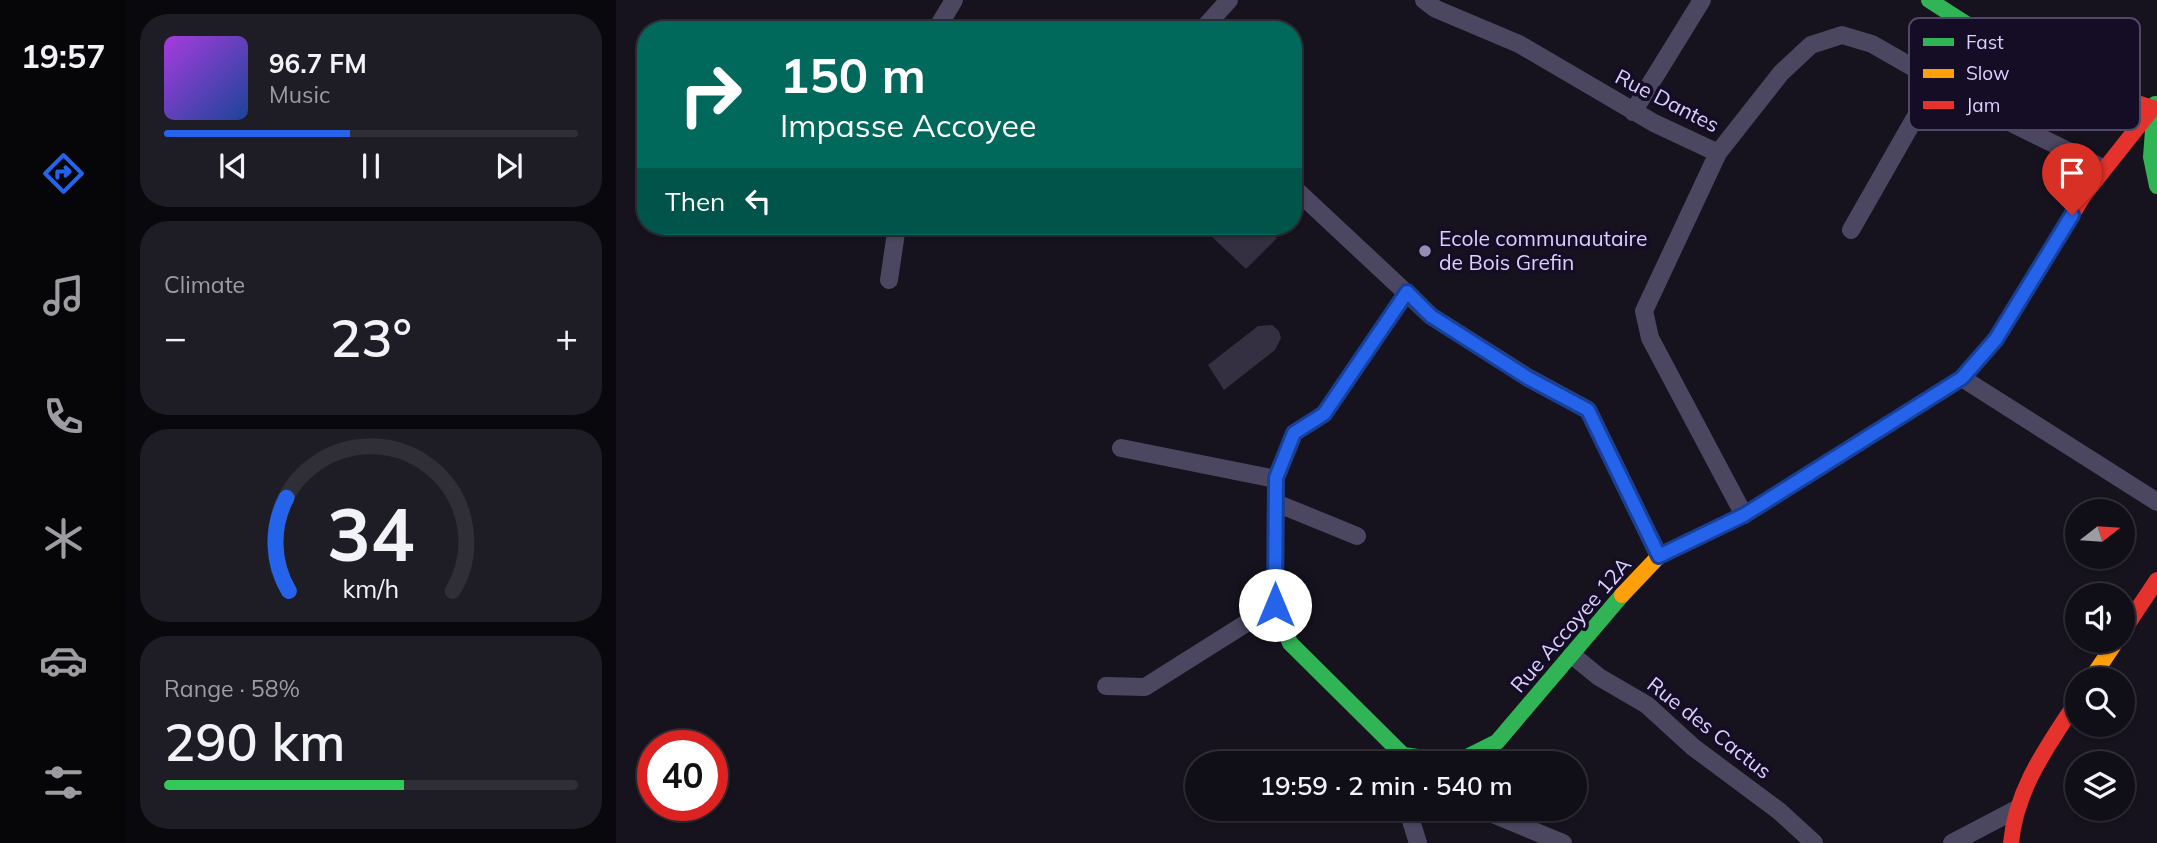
<!DOCTYPE html>
<html lang="en">
<head>
<meta charset="utf-8">
<style>
  body { margin:0; font-family:Mulish,sans-serif; background:#1e1c24; color:#f1f3f6; height:100vh; display:flex; flex-direction:column; font-size:26px; white-space:nowrap }
  * { box-sizing:border-box; margin:0 }
  p { font-size:23px; color:#9c9ca1 }
  .icon { flex:none; width:38px; height:38px; fill:none; stroke:currentColor; stroke-width:2; stroke-linecap:round; stroke-linejoin:round }
  .map { position:relative; flex:1; overflow:hidden }
  .side { display:flex; flex-direction:column; gap:14px; padding:14px; background:#09080d; width:490px }
  .side>* { flex:none }
  .banner { position:absolute; left:21px; top:21px; width:665px; height:214px; border-radius:28px; box-shadow:0 2px 5px #0004,0 0 0 2px #302e36; background:#00695c; color:#fff; overflow:hidden }
  .needle { width:46px; rotate:73deg }
  .tools { position:absolute; left:1449px; top:499px; display:grid; gap:14px }
  .tools a { display:grid; place-items:center; width:70px; height:70px; border-radius:50%; background:#100e17; box-shadow:0 2px 5px #0004,0 0 0 2px #302e36; font-size:35px }
  .speed { position:absolute; left:21px; top:730px; display:flex; gap:14px; font-size:35px; font-weight:700; text-align:center }
  .speed>* { display:grid; place-content:center; width:91px; height:91px; border-radius:50%; background:#100e17; box-shadow:0 2px 5px #0004,0 0 0 2px #302e36; line-height:1 }
  .speed .limit { border:10px solid #d22; background:#fff; color:#111 }
  .pin { position:absolute; display:grid; place-items:center; width:60px; height:60px; color:#fff; margin:-72px -30px; border-radius:50% 50% 50% 0; rotate:-45deg; box-shadow:0 0 7px #0007 }
  .pin .icon { rotate:45deg }
  .me { position:absolute; width:77px; margin:-38px; rotate:0deg; stroke-linejoin:round; filter:drop-shadow(0 0 5px #0008) }
  .turn { display:flex; align-items:center; gap:24px; height:147px; padding:0 28px; font-size:32px }
  .turn .icon { width:91px; height:91px; stroke-width:2.5 }
  .turn b { display:block; font-size:49px; line-height:60px }
  .then { display:flex; align-items:center; height:66px; padding:0 28px; background:#0003; gap:14px; font-size:26px }
  .big { font-size:52px; font-weight:600; line-height:1.1 }
  .side .widget { flex:1; display:flex; flex-direction:column; justify-content:center; gap:10px; min-width:0; padding:0 24px; border-radius:28px; background:#1e1c24 }
  .side .dial { align-items:center; gap:0 }
  .dial svg { height:182px; overflow:visible; fill:none; stroke:#302e36; stroke-width:7; stroke-linecap:round; text-anchor:middle }
  .dial text { fill:#f1f3f6; stroke:none }
  .song { display:flex; align-items:center; gap:21px }
  .cover { width:84px; height:84px; border-radius:10px; background:linear-gradient(135deg,hsl(280 70% 55%),hsl(220 70% 35%)) }
  .played { height:7px; border-radius:4px; background:linear-gradient(90deg,#2563eb 45%,#302e36 45%) }
  .keys { display:flex; justify-content:space-around; direction:ltr }
  .heat { display:flex; justify-content:space-between; align-items:center; font-size:38px; direction:ltr }
  .charge { height:10px; border-radius:5px; background:linear-gradient(90deg,#34c759 58%,#302e36 0) }
  .trip { position:absolute; left:569px; top:751px; width:402px; height:70px; border-radius:35px; background:#100e17; box-shadow:0 2px 5px #0004,0 0 0 2px #302e36; font-weight:600; line-height:70px; text-align:center }
  main { display:flex; flex:1; min-height:0 }
  .tabs { display:flex; flex-direction:column; width:126px; justify-content:space-around; align-items:center; background:#060609; color:#9c9ca1 }
  .tabs .icon { width:49px; height:49px }
  .tabs .selected { color:#2563eb }
  .tabs b { font-size:32px; color:#f1f3f6 }
  .map>svg:first-child { display:block }
  .building { fill:#343042 }
  .lines { fill:none; stroke-linecap:round; stroke-linejoin:round }
  .street { stroke:#4b4760; stroke-width:18 }
  .fast { stroke:#30b455; stroke-width:16 }
  .slow { stroke:#ff9f0a; stroke-width:16 }
  .jam { stroke:#e5322d; stroke-width:16 }
  .route-casing { stroke:#184099; stroke-width:18 }
  .route { stroke:#2563eb; stroke-width:12 }
  .poi-dot { fill:#968eb1; stroke:#140d25; stroke-width:2.5 }
  .labels { text-anchor:middle; stroke-width:7; stroke-linejoin:round; paint-order:stroke }
  .street-label { font-size:21px; fill:#dbd1ff; stroke:#140d25 }
  .poi-label { font-size:21px; fill:#dbd1ff; stroke:#140d25; text-anchor:start }
  .key { fill:#140d25; stroke:#504866; stroke-width:2 }
  .key-label { font-size:19px; fill:#dbd1ff }
</style>
</head>
<body>
<main>
<nav class="tabs">
<b>19:57</b>
<svg class="icon selected" aria-label="directions" viewBox="0 0 24 24"><path d="M12 3l9 9-9 9-9-9zM9 14v-3h6M13 9l2 2-2 2"/></svg>
<svg class="icon" aria-label="music" viewBox="0 0 24 24"><path d="M9 18V5l10-2v13"/><circle cx="6" cy="18" r="3"/><circle cx="16" cy="16" r="3"/></svg>
<svg class="icon" aria-label="phone" viewBox="0 0 24 24"><path d="M5 4h4l2 5-3 2q2 4 5 5l2-3 5 2v4C11 20 4 13 5 4z"/></svg>
<svg class="icon" aria-label="climate" viewBox="0 0 24 24"><path d="M12 3v18M4 7l16 10M4 17L20 7"/></svg>
<svg class="icon" aria-label="car" viewBox="0 0 24 24"><path d="M5 17H2v-5l4-1 3-4h7l3 4 3 1v5h-3M9 17h6M6 11h13"/><circle cx="7" cy="17" r="2"/><circle cx="17" cy="17" r="2"/></svg>
<svg class="icon" aria-label="filters" viewBox="0 0 24 24"><path d="M4 7h16M4 17h16"/><circle cx="9" cy="7" r="2"/><circle cx="15" cy="17" r="2"/></svg>
</nav>
<section class="side">
<div class="widget">
<div class="song"><i class="cover"></i><div><b>96.7 FM</b><p>Music</p></div></div>
<div class="played"></div>
<div class="keys"><svg class="icon" aria-label="previous" viewBox="0 0 24 24"><path d="M18 5L8 12l10 7zM5 5v14"/></svg><svg class="icon" aria-label="pause" viewBox="0 0 24 24"><path d="M8 5v14M16 5v14"/></svg><svg class="icon" aria-label="next" viewBox="0 0 24 24"><path d="M6 5l10 7-10 7zM19 5v14"/></svg></div>
</div>
<div class="widget"><p>Climate</p>
<div class="heat"><a>−</a><b class="big">23°</b><a>+</a></div>
</div>
<div class="widget dial"><svg viewBox="0 0 100 80">
<path d="M14 69A42 42 0 1 1 86 69"/>
<path d="M14 69A42 42 0 0 1 13 28" stroke="#2563eb"/>
<text x="50" y="56" font-size="32" font-weight="700">34</text>
<text x="50" y="72" font-size="11">km/h</text>
</svg></div>
<div class="widget"><p>Range · 58%</p><b class="big">290 km</b><div class="charge"></div></div>
</section>
<div class="map">
<svg width="1541" height="843" viewBox="0 0 1541 843">
  <rect width="100%" height="100%" fill="#16131f"/>
  <!-- building -->
  <path class="building" d="M 601,226 L 648,226 L 661,238 L 630,269 L 593,234 Z
    M 656,325 L 663,331 L 665,338 L 659,350 L 608,390 L 592,365 L 642,326 Z"/>
  <g class="lines">
    <!-- street -->
    <path class="street" d="M 808,0 L 820,9 L 903,44 L 1038,123 L 1102,153 L 1028,311 L 1034,338 L 1128,515
      M 320,30 L 338,0
      M 586,30 L 613,0
      M 1017,112 L 1086,0
      M 1102,153 L 1165,73 L 1195,45 L 1226,35 L 1256,44 L 1387,119 L 1487,168
      M 677,187 L 815,316 L 913,378 L 972,410 L 1043,556
      M 1235,230 L 1320,81
      M 273,280 L 281,226
      M 1346,378 L 1541,502
      M 505,448 L 660,479
      M 660,503 L 741,536
      M 956,655 L 983,677 L 1031,705 L 1077,747 L 1163,811 L 1198,843
      M 490,686 L 529,687 L 659,605
      M 791,808 L 802,843
      M 862,808 L 947,843
      M 1336,843 L 1399,810"/>
    <!-- fast -->
    <path class="fast" d="M 1313,0 L 1352,25 L 1445,66 L 1479,90 L 1512,100
      M 1539,104 L 1535,157 L 1541,186
      M 659,589 L 659,605 L 674,643 L 787,755 L 832,761 L 849,758 L 881,742 L 1006,595"/>
    <!-- slow -->
    <path class="slow" d="M 1006,595 L 1043,556 L 1128,515 L 1346,378 L 1361,361
      M 1475,679 L 1501,640"/>
    <!-- jam -->
    <path class="jam" d="M 1361,361 L 1380,339 L 1468,195 L 1537,108 L 1512,100
      M 659,589 L 660,479 L 679,433 L 708,413 L 791,292
      M 1507,631 L 1541,580
      M 1395,843 C 1400,788 1432,746 1461,701"/>
  </g>
  <g class="lines">
    <defs>
      <path id="route" d="M 659,605 L 660,478 L 678,433 L 708,414 L 791,292 L 815,316 L 912,378 L 972,410 L 1043,556 L 1128,515 L 1346,378 L 1380,339 L 1456,215"/>
    </defs>
    <!-- route casing -->
    <use href="#route" class="route-casing"/>
    <!-- route -->
    <use href="#route" class="route"/>
  </g>
  <!-- markers -->
  <circle class="poi-dot" cx="809" cy="251" r="7"/>
  <g class="labels">
    <!-- street labels -->
    <g class="street-label">
      <text transform="translate(1051 101) rotate(27)" y="7">Rue Dantes</text>
      <text transform="translate(955 625) rotate(-49)" y="7">Rue Accoyee 12A</text>
      <text transform="translate(1093 728) rotate(38)" y="7">Rue des Cactus</text>
    </g>
    <!-- poi labels -->
    <g class="poi-label">
      <text x="823" y="246">Ecole communautaire<tspan x="823" dy="24">de Bois Grefin</tspan></text>
    </g>
  </g>
  <!-- legend -->
  <rect x="1293" y="18" width="231" height="112" rx="10" class="key"/>
  <rect x="1307" y="38" width="31" height="8" fill="#30b455"/>
  <rect x="1307" y="69" width="31" height="9" fill="#ff9f0a"/>
  <rect x="1307" y="101" width="31" height="8" fill="#e5322d"/>
  <g class="key-label">
    <text x="1350" y="49">Fast</text>
    <text x="1350" y="80">Slow</text>
    <text x="1350" y="112">Jam</text>
  </g>
</svg>
<div class="tools">
<a><svg class="needle" viewBox="-14 -14 28 28"><path d="M0-13l5 13h-10z" fill="#e53935"/><path d="M0 13l5-13h-10z" fill="#9c9ca1"/></svg></a>
<a><svg class="icon" aria-label="sound" viewBox="0 0 24 24"><path d="M4 9h4l5-4v14l-5-4H4zM17 9q2 3 0 6"/></svg></a>
<a><svg class="icon" aria-label="search" viewBox="0 0 24 24"><circle cx="10" cy="10" r="6"/><path d="M15 15l6 6"/></svg></a>
<a><svg class="icon" aria-label="layers" viewBox="0 0 24 24"><path d="M12 4l9 5-9 5-9-5zM3 14l9 5 9-5"/></svg></a>
</div>
<div class="speed"><div class="limit">40</div></div>
<div class="pin" style="left:1456px;top:215px;background:#d93025"><svg class="icon" aria-label="arrive" viewBox="0 0 24 24"><path d="M6 21V4h12l-3 4 3 4H6"/></svg></div>
<svg class="me" style="left:659px;top:605px" viewBox="-20 -20 40 40"><circle r="19" fill="#fff"/><path d="M0-13L10 11 0 6-10 11z" fill="#2563eb"/></svg>
<div class="trip">19:59 · 2 min · 540 m</div>
<div class="banner">
<div class="turn"><svg class="icon" aria-label="right" viewBox="0 0 24 24"><path d="M7 20v-9h11M14 6l5 5-5 5"/></svg><div><b>150 m</b>Impasse Accoyee</div></div>
<div class="then">Then<svg class="icon" aria-label="left" viewBox="0 0 24 24"><path d="M17 20v-9H6M10 6l-5 5 5 5"/></svg></div>
</div>
</div>
</main>
</body>
</html>
